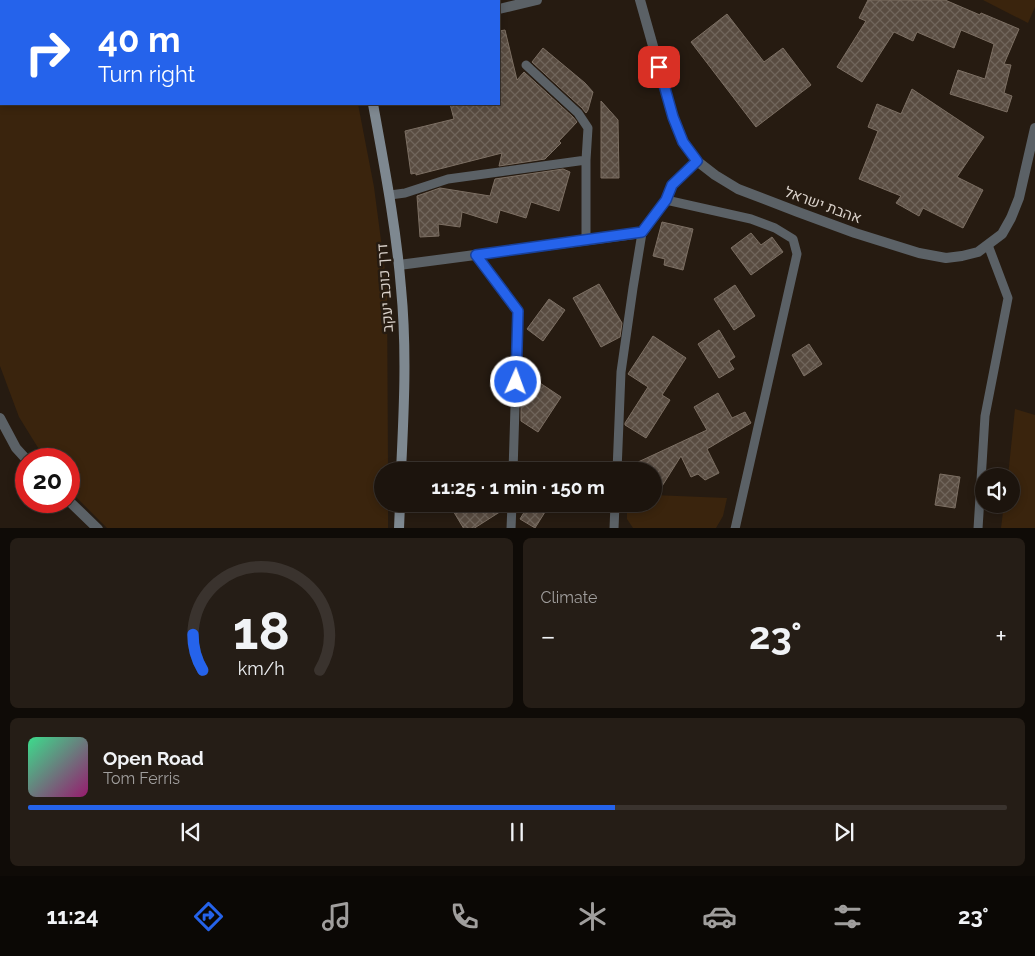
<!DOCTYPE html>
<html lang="en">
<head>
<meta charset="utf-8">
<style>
  body { margin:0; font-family:Raleway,Heebo,sans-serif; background:#251d16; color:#f1f3f6; height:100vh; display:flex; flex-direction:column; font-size:19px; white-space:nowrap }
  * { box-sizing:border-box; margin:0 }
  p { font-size:16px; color:#a09e9d }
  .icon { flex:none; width:28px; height:28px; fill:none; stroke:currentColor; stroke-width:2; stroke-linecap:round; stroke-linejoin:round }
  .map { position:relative; height:528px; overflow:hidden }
  .details { display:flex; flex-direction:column; gap:10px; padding:10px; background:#0f0b07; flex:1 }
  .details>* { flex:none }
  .banner { position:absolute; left:0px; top:0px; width:500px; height:105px; box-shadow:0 2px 8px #0003,0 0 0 1px #3a332e; background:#2563eb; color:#fff; overflow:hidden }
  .tools { position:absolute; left:975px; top:468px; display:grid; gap:10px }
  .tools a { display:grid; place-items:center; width:45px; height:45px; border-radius:50%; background:#1c140d; box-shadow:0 2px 8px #0003,0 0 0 1px #3a332e; font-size:25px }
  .speed { position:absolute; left:15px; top:448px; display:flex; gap:10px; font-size:25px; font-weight:700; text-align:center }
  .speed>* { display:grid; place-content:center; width:65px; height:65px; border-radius:50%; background:#1c140d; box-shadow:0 2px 8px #0003,0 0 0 1px #3a332e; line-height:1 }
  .speed .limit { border:8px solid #d22; background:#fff; color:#111 }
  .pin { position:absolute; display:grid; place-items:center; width:42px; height:42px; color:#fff; margin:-21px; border-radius:10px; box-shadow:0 2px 8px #0006 }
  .me { position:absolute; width:55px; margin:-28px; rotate:2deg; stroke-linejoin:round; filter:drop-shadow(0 0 4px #0008) }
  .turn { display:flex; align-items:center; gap:18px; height:105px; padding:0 15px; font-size:22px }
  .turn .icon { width:65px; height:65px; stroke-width:2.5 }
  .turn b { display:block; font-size:35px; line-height:42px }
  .big { font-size:38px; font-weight:700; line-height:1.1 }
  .details .widget { flex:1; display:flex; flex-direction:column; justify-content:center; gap:8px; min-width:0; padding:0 18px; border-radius:8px; background:#251d16 }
  .details .dial { align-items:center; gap:0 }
  .dial svg { height:130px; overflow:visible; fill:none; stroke:#3a332e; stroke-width:7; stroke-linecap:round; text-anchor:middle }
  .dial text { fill:#f1f3f6; stroke:none }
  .song { display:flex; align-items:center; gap:15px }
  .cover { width:60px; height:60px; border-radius:8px; background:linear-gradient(135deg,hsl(150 70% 55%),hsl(320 70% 35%)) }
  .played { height:5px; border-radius:2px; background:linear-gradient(90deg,#2563eb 60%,#3a332e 60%) }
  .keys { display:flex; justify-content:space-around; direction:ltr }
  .heat { display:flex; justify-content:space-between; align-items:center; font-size:28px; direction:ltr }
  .details .tiles { flex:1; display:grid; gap:10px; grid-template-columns:1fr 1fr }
  .widget:last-child { grid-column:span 2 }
  .trip { position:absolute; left:374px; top:462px; width:288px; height:50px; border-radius:25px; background:#1c140d; box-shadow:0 2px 8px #0003,0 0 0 1px #3a332e; font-weight:700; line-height:50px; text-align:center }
  .tabs { display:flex; height:80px; justify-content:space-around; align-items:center; background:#0b0805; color:#a09e9d }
  .tabs .icon { width:35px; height:35px }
  .tabs .selected { color:#2563eb }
  .tabs b { font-size:22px; color:#f1f3f6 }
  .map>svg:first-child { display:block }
  .green { fill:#3a240d }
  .building { fill:url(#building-cross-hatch); stroke:#7c6f63 }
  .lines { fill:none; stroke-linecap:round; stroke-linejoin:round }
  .lane { stroke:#5b6166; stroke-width:9 }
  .street { stroke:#5b6166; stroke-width:10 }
  .secondary { stroke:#7e8890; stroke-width:10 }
  .route-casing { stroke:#184099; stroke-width:12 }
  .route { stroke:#2563eb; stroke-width:9 }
  .labels { text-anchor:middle; stroke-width:5; stroke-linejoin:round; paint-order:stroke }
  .street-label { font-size:15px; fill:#dad2cb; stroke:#261b11 }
</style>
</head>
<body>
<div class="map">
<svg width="1035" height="529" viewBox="0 0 1035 529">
  <defs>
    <pattern id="building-cross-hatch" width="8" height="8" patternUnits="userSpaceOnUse" patternTransform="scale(1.25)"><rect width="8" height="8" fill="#594c41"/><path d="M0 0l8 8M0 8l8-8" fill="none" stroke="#70655b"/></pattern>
  </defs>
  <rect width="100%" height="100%" fill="#261b11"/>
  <!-- green -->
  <path class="green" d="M 0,0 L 337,0 L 337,1 L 1,1 L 1,104 L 358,104 L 374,187 L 387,286 L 388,471 L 382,471 L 382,504 L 388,504 L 388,528 L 107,528 L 69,490 L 69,459 L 45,459 L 19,417 L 0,366 Z
    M 983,0 L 1035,0 L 1035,7 L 1028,23 Z
    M 1015,409 L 1035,415 L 1035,528 L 1001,528 L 1004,504 L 1011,504 L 1011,476 L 1008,476 Z
    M 653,495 L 727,498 L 723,516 L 716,528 L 633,528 L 627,519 L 627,504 L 652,504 Z"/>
  <!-- building -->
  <path class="building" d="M 868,0 L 945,0 L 980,15 L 981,13 L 1019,29 L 1004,64 L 1011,65 L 1004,93 L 1012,96 L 1007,112 L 950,94 L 958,70 L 985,79 L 994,44 L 961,30 L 954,48 L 917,32 L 913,41 L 894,32 L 862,82 L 837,67 L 866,21 L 859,18 Z
    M 727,14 L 764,62 L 783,48 L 811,85 L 756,127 L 691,42 Z
    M 505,30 L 517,80 L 524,72 L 573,117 L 577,122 L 559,141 L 561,143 L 545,159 L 499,166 L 502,153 L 416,175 L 416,173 L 411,174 L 405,131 L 454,119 L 450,104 L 499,104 L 499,31 Z
    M 543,48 L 585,83 L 593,92 L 588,110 L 586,113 L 582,108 L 532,62 Z
    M 912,89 L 984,137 L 957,177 L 983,190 L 963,228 L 923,208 L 919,216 L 896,203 L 901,196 L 859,179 L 878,131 L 868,127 L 877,104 L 901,114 Z
    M 601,101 L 618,120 L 619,178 L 601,178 Z
    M 563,169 L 570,172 L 559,211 L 531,202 L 526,218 L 500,210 L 497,223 L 462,212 L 460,227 L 438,224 L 439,236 L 420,237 L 417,196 L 440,188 L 490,196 L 495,179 Z
    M 662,222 L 693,229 L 683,270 L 664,265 L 665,259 L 653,256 Z
    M 751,233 L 761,245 L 772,237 L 783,252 L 751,275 L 731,248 Z
    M 599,284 L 622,323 L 620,337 L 601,347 L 573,298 Z
    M 735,285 L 755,316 L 734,330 L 714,299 Z
    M 549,299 L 565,310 L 543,341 L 527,329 Z
    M 719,330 L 735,357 L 729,361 L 734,369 L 719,378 L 698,344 Z
    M 653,336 L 686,358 L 662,395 L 670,400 L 646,438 L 625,425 L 625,423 L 648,387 L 628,374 Z
    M 809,344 L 822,364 L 804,376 L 792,355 Z
    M 537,381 L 561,397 L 538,432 L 521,421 L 521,405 Z
    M 718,393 L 732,418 L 745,412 L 751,423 L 707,449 L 719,473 L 705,480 L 698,474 L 691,477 L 681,456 L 652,502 L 652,471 L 623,471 L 623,469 L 707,430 L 694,407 Z
    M 940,474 L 960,477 L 955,508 L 935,505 Z
    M 449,504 L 506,504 L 506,508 L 473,529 L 464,529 Z
    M 529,504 L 550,504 L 535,528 L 520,519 Z"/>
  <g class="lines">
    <!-- lane -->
    <path class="lane" d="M 526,65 L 578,113 L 588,128 L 586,160
      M 390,195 L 405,193 L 448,179 L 586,160 L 586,240
      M 666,200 L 751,219 L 775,228 L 793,239 L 797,254 L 735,529
      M 476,255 L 518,311 L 513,471
      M 617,471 L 621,372 L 633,288 L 642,233
      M 511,529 L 512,504
      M 614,529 L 615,504
      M 978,529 L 985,416 L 1008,298 L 988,245"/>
    <!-- street -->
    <path class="street" d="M 640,0 L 673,117 L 683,142 L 697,161 L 715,175 L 738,189 L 798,212 L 855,233 L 919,253 L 946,258 L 962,256 L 978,252 L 1002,234 L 1011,218 L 1019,198 L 1035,128
      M 499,9 L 537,0
      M 399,265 L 642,233 L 666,200 L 672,185 L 697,161
      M 0,418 L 16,448 L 26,459
      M 69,501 L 98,529"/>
    <!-- secondary -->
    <path class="secondary" d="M 354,0 L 354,1
      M 373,104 C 384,165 396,226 401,288 C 407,349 404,410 401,471
      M 399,529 L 400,504"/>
  </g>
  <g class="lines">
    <defs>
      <path id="route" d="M 516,382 L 518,311 L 476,255 L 642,232 L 666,200 L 672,185 L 697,161 L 683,142 L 673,117 L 659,67"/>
    </defs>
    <!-- route casing -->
    <use href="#route" class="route-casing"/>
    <!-- route -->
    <use href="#route" class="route"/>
  </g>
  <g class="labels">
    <!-- street labels -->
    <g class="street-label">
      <text transform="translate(823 205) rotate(20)" y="5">אהבת ישראל</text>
      <text transform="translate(385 288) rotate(-94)" y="5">דרך כוכב יעקב</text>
    </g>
  </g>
</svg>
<div class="tools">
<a><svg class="icon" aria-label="sound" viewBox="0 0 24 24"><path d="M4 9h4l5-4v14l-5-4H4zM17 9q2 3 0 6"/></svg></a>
</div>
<div class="speed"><div class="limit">20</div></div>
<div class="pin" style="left:659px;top:67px;background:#d93025"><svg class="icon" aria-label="arrive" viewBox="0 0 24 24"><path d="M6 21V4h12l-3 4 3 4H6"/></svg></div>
<svg class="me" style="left:516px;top:382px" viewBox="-20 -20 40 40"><circle r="17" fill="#2563eb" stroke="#fff" stroke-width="3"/><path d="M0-11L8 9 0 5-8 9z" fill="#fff"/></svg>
<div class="trip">11:25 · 1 min · 150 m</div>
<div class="banner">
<div class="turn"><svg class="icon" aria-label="right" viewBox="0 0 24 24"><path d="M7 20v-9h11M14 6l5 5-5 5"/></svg><div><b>40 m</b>Turn right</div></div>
</div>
</div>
<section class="details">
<div class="tiles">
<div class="widget dial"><svg viewBox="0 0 100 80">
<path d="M14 69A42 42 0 1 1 86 69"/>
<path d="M14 69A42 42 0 0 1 8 47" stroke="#2563eb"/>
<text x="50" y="56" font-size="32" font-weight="700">18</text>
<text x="50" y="72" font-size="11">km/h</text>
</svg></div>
<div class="widget"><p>Climate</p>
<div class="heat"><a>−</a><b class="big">23°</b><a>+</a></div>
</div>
<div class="widget">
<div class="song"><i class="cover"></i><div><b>Open Road</b><p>Tom Ferris</p></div></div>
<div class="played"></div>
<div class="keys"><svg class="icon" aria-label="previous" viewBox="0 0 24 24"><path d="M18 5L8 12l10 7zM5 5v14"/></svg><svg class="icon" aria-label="pause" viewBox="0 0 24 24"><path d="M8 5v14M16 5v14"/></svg><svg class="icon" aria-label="next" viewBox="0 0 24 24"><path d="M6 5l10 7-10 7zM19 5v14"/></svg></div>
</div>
</div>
</section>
<nav class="tabs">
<b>11:24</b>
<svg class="icon selected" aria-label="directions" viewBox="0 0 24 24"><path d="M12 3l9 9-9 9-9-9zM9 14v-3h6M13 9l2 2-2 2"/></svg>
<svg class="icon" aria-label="music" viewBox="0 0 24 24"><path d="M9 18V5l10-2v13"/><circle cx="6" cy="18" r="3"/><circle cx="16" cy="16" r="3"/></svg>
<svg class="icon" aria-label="phone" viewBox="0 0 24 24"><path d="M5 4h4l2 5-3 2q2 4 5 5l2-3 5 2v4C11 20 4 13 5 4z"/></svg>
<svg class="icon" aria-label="climate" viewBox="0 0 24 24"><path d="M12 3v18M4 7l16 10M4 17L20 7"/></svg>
<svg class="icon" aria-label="car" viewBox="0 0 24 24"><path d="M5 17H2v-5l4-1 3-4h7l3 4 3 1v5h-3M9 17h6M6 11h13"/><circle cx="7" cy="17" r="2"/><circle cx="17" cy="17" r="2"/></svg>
<svg class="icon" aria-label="filters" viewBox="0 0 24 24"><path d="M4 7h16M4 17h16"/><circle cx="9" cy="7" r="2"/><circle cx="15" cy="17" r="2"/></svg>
<b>23°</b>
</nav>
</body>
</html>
